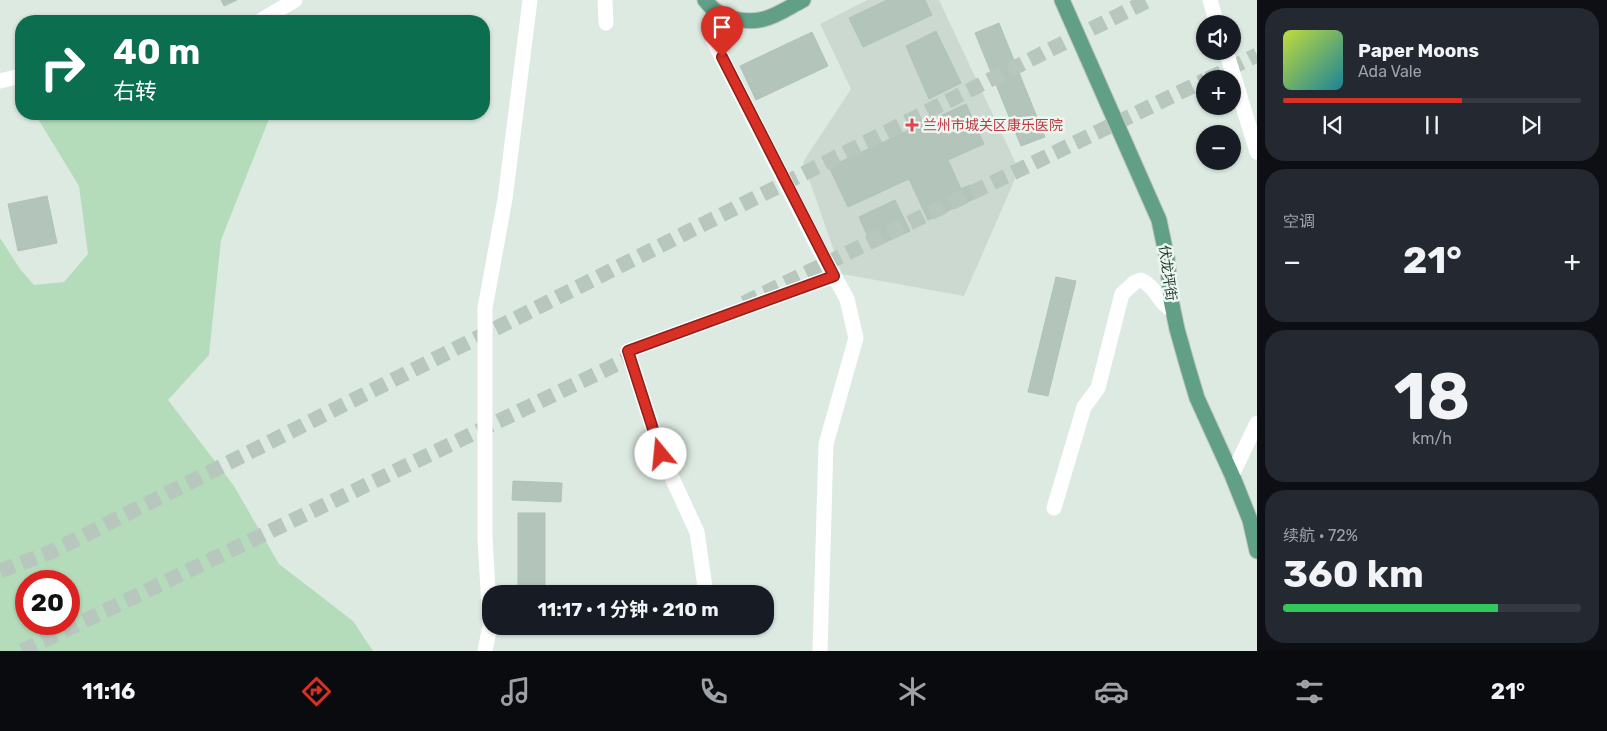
<!DOCTYPE html>
<html lang="zh">
<head>
<meta charset="utf-8">
<style>
  body { margin:0; font-family:Rubik,"Noto Sans SC",sans-serif; background:#242831; color:#f1f3f6; height:100vh; display:flex; flex-direction:column; font-size:19px; white-space:nowrap }
  * { box-sizing:border-box; margin:0 }
  p { font-size:16px; color:#9ea1a6 }
  .icon { flex:none; width:28px; height:28px; fill:none; stroke:currentColor; stroke-width:2; stroke-linecap:round; stroke-linejoin:round }
  .map { position:relative; flex:1; overflow:hidden }
  .sheet { display:flex; flex-direction:column; gap:8px; padding:8px; background:#0d0f14; width:350px }
  .sheet>* { flex:none }
  .top-card { position:absolute; left:15px; top:15px; width:475px; height:105px; border-radius:20px; box-shadow:0 1px 4px #0004; background:#0b6e4f; color:#fff; overflow:hidden }
  .buttons { position:absolute; left:1196px; top:15px; display:grid; gap:10px }
  .buttons a { display:grid; place-items:center; width:45px; height:45px; border-radius:50%; background:#171b24; box-shadow:0 1px 4px #0004; font-size:25px }
  .speed { position:absolute; left:15px; top:570px; display:flex; gap:10px; font-size:25px; font-weight:700; text-align:center }
  .speed>* { display:grid; place-content:center; width:65px; height:65px; border-radius:50%; background:#171b24; box-shadow:0 1px 4px #0004; line-height:1 }
  .speed .limit { border:8px solid #d22; background:#fff; color:#111 }
  .pin { position:absolute; display:grid; place-items:center; width:42px; height:42px; color:#fff; margin:-51px -21px; border-radius:50% 50% 50% 0; rotate:-45deg; box-shadow:0 0 5px #0007 }
  .pin .icon { rotate:45deg }
  .me { position:absolute; width:55px; margin:-28px; rotate:343deg; stroke-linejoin:round; filter:drop-shadow(0 0 4px #0008) }
  .turn { display:flex; align-items:center; gap:18px; height:105px; padding:0 15px; font-size:22px }
  .turn .icon { width:65px; height:65px; stroke-width:2.5 }
  .turn b { display:block; font-size:35px; line-height:42px }
  .big { font-size:38px; font-weight:700; line-height:1.1 }
  .sheet .card { flex:1; display:flex; flex-direction:column; justify-content:center; gap:8px; min-width:0; padding:0 18px; border-radius:20px; background:#242831 }
  .sheet .dial { align-items:center; gap:0 }
  .dial b { font-size:65px; line-height:1 }
  .song { display:flex; align-items:center; gap:15px }
  .cover { width:60px; height:60px; border-radius:8px; background:linear-gradient(135deg,hsl(70 70% 55%),hsl(190 70% 35%)) }
  .played { height:5px; border-radius:2px; background:linear-gradient(90deg,#d93025 60%,#363941 60%) }
  .keys { display:flex; justify-content:space-around; direction:ltr }
  .heat { display:flex; justify-content:space-between; align-items:center; font-size:28px; direction:ltr }
  .charge { height:8px; border-radius:4px; background:linear-gradient(90deg,#34c759 72%,#363941 0) }
  .trip { position:absolute; left:482px; top:585px; width:292px; height:50px; border-radius:20px; background:#171b24; box-shadow:0 1px 4px #0004; font-weight:700; line-height:50px; text-align:center }
  .tabs { display:flex; height:80px; justify-content:space-around; align-items:center; background:#090b0e; color:#9ea1a6 }
  .tabs .icon { width:35px; height:35px }
  .tabs .on { color:#d93025 }
  .tabs b { font-size:22px; color:#f1f3f6 }
  main { display:flex; flex:1; min-height:0 }
  .map>svg:first-child { display:block }
  .built { fill:#ccd9d1 }
  .green { fill:#b5dcba; fill-rule:evenodd }
  .building { fill:#b3c4bb; stroke:#b0c3b8 }
  .lines { fill:none; stroke-linecap:round; stroke-linejoin:round }
  .highway-tunnel { stroke:#b7c7be; stroke-width:15; stroke-dasharray:15 8; stroke-linecap:butt }
  .major-casing { stroke:#bcc4c0; stroke-width:17 }
  .minor { stroke:#fff; stroke-width:15 }
  .major { stroke:#61a086; stroke-width:15 }
  .route-casing { stroke:#8d1f18; stroke-width:12 }
  .route { stroke:#d93025; stroke-width:9 }
  .health-dot { fill:#e0444e; stroke:#edf6f0; stroke-width:2 }
  .labels { text-anchor:middle; stroke-width:5; stroke-linejoin:round; paint-order:stroke }
  .health-label { font-size:14px; fill:#be3a42; stroke:#edf6f0; text-anchor:start }
  .street-label { font-size:14px; fill:#1f392e; stroke:#edf6f0 }
</style>
</head>
<body>
<main>
<div class="map">
<svg width="1257" height="651" viewBox="0 0 1257 651">
  <rect width="100%" height="100%" fill="#ddeae2"/>
  <!-- built -->
  <path class="built" d="M 867,0 L 939,0 L 1019,170 L 964,296 L 842,274 L 803,162 L 851,89 L 820,24 Z"/>
  <!-- green -->
  <path class="green" d="M 35,114 L 271,114 L 221,240 L 209,355 L 168,400 L 234,486 L 279,564 L 353,621 L 373,651 L 0,651 L 0,238 L 20,269 L 34,285 L 64,282 L 88,254 L 79,186 ZM 26,581 L 69,581 L 69,624 L 26,624 Z"/>
  <!-- building -->
  <path class="building" d="M 221,0 L 237,0 L 224,6 Z
    M 887,0 L 925,0 L 932,15 L 863,47 L 849,18 Z
    M 999,23 L 1045,137 L 1021,146 L 975,33 Z
    M 936,31 L 961,83 L 929,99 L 906,46 Z
    M 812,32 L 828,66 L 756,100 L 740,66 Z
    M 966,104 L 984,144 L 948,160 L 961,189 L 970,185 L 976,198 L 928,220 L 909,179 L 848,207 L 829,167 Z
    M 47,196 L 57,243 L 18,251 L 8,204 Z
    M 895,200 L 910,231 L 873,248 L 859,217 Z
    M 1056,277 L 1076,281 L 1048,396 L 1028,392 Z
    M 513,481 L 562,483 L 561,502 L 512,500 Z
    M 518,513 L 545,513 L 545,594 L 518,594 Z"/>
  <g class="lines">
    <!-- highway-tunnel -->
    <path class="highway-tunnel" d="M 1208,79 L 1257,55
      M 744,303 L 1205,80
      M 0,571 L 51,552 L 1149,0
      M 22,651 L 642,352"/>
    <defs>
      <path id="major" d="M 705,0 C 718,18 742,24 764,19 C 777,16 791,6 803,0
        M 1062,0 L 1159,220 L 1167,258 L 1171,300 L 1177,329 L 1188,368 L 1197,398 L 1232,475 L 1250,520 L 1257,551"/>
    </defs>
    <!-- major casing -->
    <use href="#major" class="major-casing"/>
    <!-- minor -->
    <path class="minor" d="M 605,0 L 606,23
      M 1210,0 L 1217,24
      M 715,10 L 713,40 L 818,247 L 847,299 L 856,338 L 826,444 L 820,651
      M 260,21 L 295,0
      M 1226,51 L 1257,152
      M 0,81 L 21,76
      M 1232,475 L 1257,423
      M 1054,508 L 1084,407 L 1098,388 L 1122,294 L 1135,282 L 1141,280 C 1157,287 1158,304 1173,310
      M 706,594 L 697,532 L 661,454 L 628,351 L 834,276
      M 485,651 L 490,626 L 485,537 L 485,308 L 505,199 L 530,0"/>
    <!-- major -->
    <use href="#major" class="major"/>
  </g>
  <g class="lines">
    <defs>
      <path id="route" d="M 661,454 L 628,351 L 834,276 L 722,57"/>
    </defs>
    <!-- route casing -->
    <use href="#route" class="route-casing"/>
    <!-- route -->
    <use href="#route" class="route"/>
  </g>
  <!-- markers -->
  <path class="health-dot" d="M909.5 117.5h5v5h5v5h-5v5h-5v-5h-5v-5h5z"/>
  <g class="labels">
    <!-- health labels -->
    <g class="health-label">
      <text x="923" y="130">兰州市城关区康乐医院</text>
    </g>
    <!-- street labels -->
    <g class="street-label">
      <text transform="translate(1168 273) rotate(82)" y="5">伏龙坪街</text>
    </g>
  </g>
</svg>
<div class="buttons">
<a><svg class="icon" aria-label="sound" viewBox="0 0 24 24"><path d="M4 9h4l5-4v14l-5-4H4zM17 9q2 3 0 6"/></svg></a>
<a>+</a>
<a>−</a>
</div>
<div class="speed"><div class="limit">20</div></div>
<div class="pin" style="left:722px;top:57px;background:#d93025"><svg class="icon" aria-label="arrive" viewBox="0 0 24 24"><path d="M6 21V4h12l-3 4 3 4H6"/></svg></div>
<svg class="me" style="left:661px;top:454px" viewBox="-20 -20 40 40"><circle r="19" fill="#fff"/><path d="M0-13L10 11 0 6-10 11z" fill="#d93025"/></svg>
<div class="trip">11:17 · 1 分钟 · 210 m</div>
<div class="top-card">
<div class="turn"><svg class="icon" aria-label="right" viewBox="0 0 24 24"><path d="M7 20v-9h11M14 6l5 5-5 5"/></svg><div><b>40 m</b>右转</div></div>
</div>
</div>
<section class="sheet">
<div class="card">
<div class="song"><i class="cover"></i><div><b>Paper Moons</b><p>Ada Vale</p></div></div>
<div class="played"></div>
<div class="keys"><svg class="icon" aria-label="previous" viewBox="0 0 24 24"><path d="M18 5L8 12l10 7zM5 5v14"/></svg><svg class="icon" aria-label="pause" viewBox="0 0 24 24"><path d="M8 5v14M16 5v14"/></svg><svg class="icon" aria-label="next" viewBox="0 0 24 24"><path d="M6 5l10 7-10 7zM19 5v14"/></svg></div>
</div>
<div class="card"><p>空调</p>
<div class="heat"><a>−</a><b class="big">21°</b><a>+</a></div>
</div>
<div class="card dial"><b>18</b><p>km/h</p></div>
<div class="card"><p>续航 · 72%</p><b class="big">360 km</b><div class="charge"></div></div>
</section>
</main>
<nav class="tabs">
<b>11:16</b>
<svg class="icon on" aria-label="directions" viewBox="0 0 24 24"><path d="M12 3l9 9-9 9-9-9zM9 14v-3h6M13 9l2 2-2 2"/></svg>
<svg class="icon" aria-label="music" viewBox="0 0 24 24"><path d="M9 18V5l10-2v13"/><circle cx="6" cy="18" r="3"/><circle cx="16" cy="16" r="3"/></svg>
<svg class="icon" aria-label="phone" viewBox="0 0 24 24"><path d="M5 4h4l2 5-3 2q2 4 5 5l2-3 5 2v4C11 20 4 13 5 4z"/></svg>
<svg class="icon" aria-label="climate" viewBox="0 0 24 24"><path d="M12 3v18M4 7l16 10M4 17L20 7"/></svg>
<svg class="icon" aria-label="car" viewBox="0 0 24 24"><path d="M5 17H2v-5l4-1 3-4h7l3 4 3 1v5h-3M9 17h6M6 11h13"/><circle cx="7" cy="17" r="2"/><circle cx="17" cy="17" r="2"/></svg>
<svg class="icon" aria-label="filters" viewBox="0 0 24 24"><path d="M4 7h16M4 17h16"/><circle cx="9" cy="7" r="2"/><circle cx="15" cy="17" r="2"/></svg>
<b>21°</b>
</nav>
</body>
</html>
